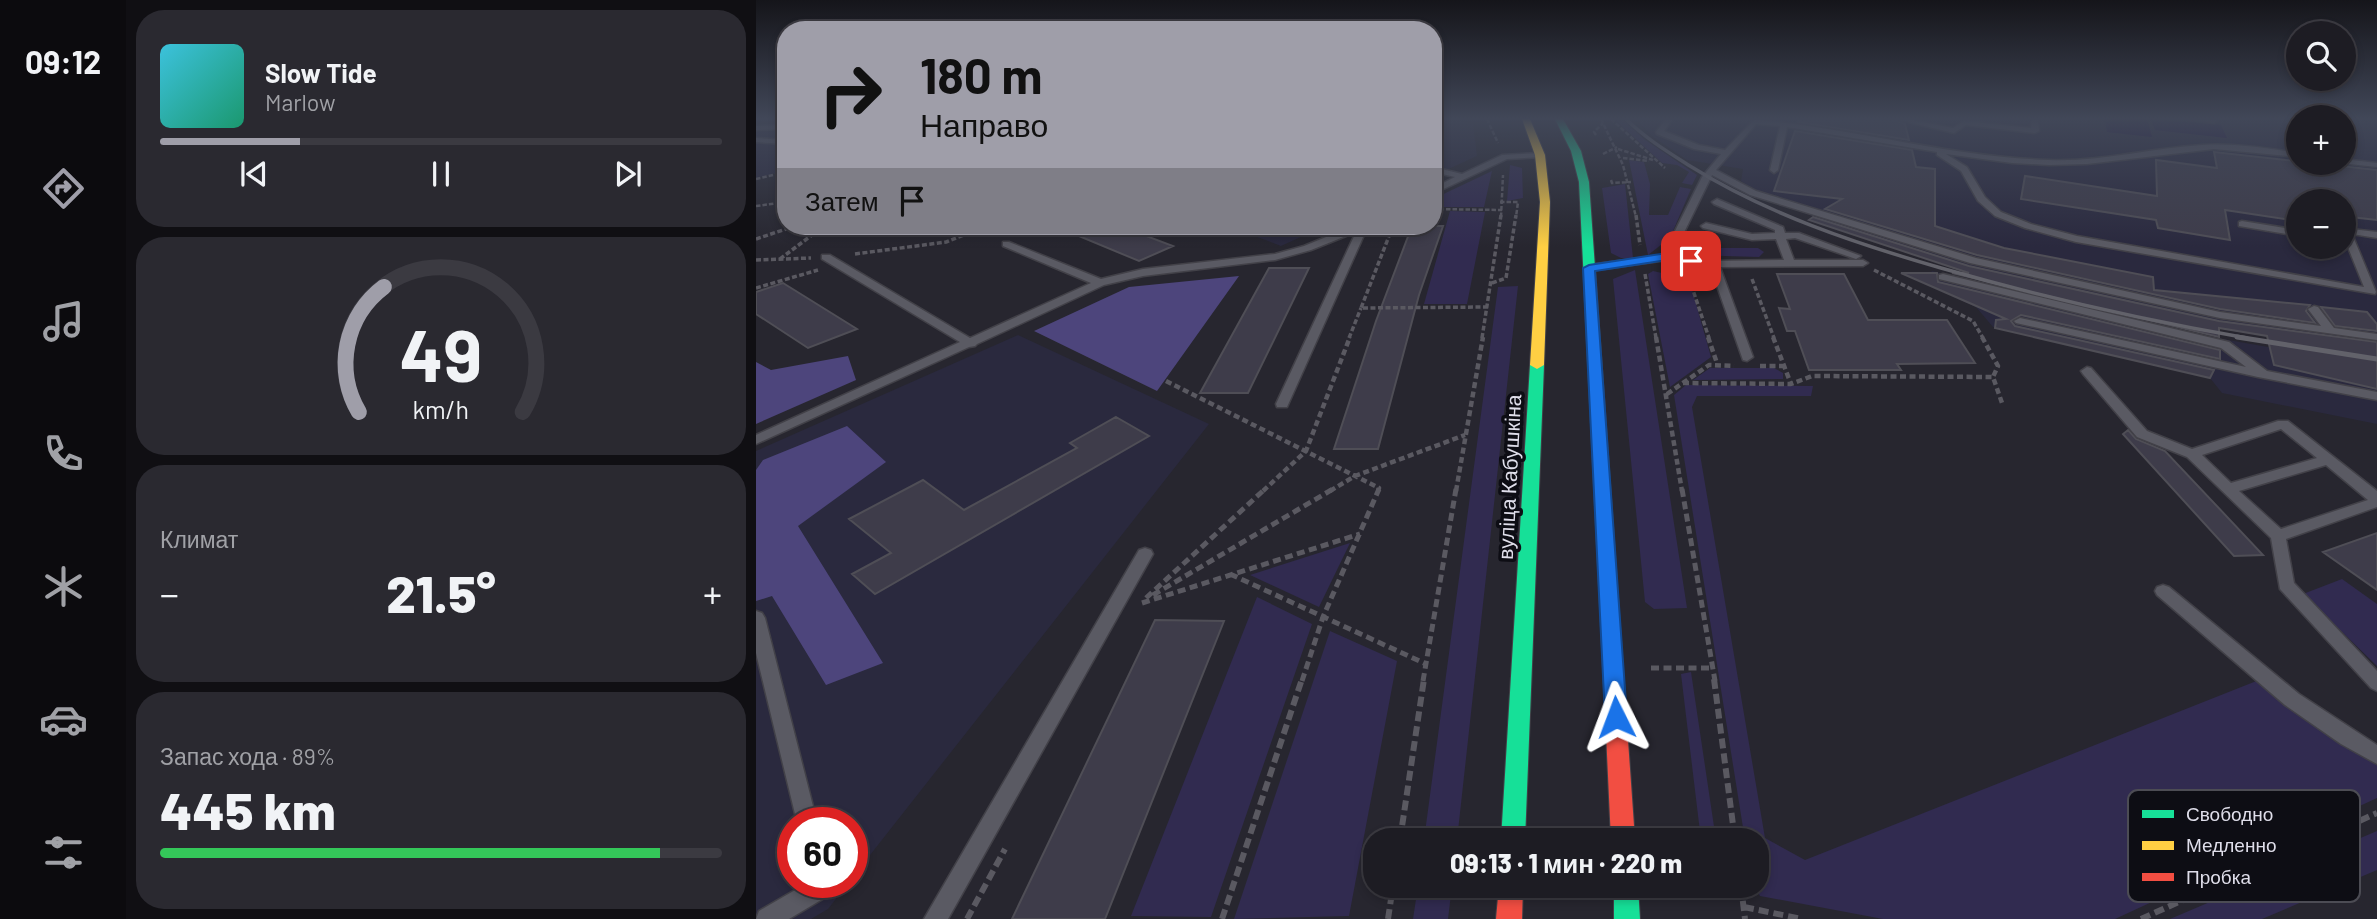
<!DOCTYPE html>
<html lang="ru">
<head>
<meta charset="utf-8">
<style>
  body { margin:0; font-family:Barlow,sans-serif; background:#2a2930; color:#f1f3f6; height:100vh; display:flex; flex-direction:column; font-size:26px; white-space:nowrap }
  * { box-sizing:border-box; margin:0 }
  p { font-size:23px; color:#a0a1a6 }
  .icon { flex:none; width:38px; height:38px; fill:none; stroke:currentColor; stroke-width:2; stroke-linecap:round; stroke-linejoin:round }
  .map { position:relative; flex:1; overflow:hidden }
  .drawer { display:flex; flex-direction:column; gap:10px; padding:10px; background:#100f13; width:630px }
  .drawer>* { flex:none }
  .guide { position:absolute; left:21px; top:21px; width:665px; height:214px; border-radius:28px; box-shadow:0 4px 10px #0003,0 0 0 2px #3b3a41; background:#9f9ea9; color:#111; overflow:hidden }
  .fabs { position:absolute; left:1530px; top:21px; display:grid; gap:14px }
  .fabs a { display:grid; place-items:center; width:70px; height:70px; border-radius:50%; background:#1d1c23; box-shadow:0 4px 10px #0003,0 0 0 2px #3b3a41; font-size:35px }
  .speed { position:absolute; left:21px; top:807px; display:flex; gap:14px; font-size:35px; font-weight:700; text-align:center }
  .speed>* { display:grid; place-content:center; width:91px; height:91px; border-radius:50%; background:#1d1c23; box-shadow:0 4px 10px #0003,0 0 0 2px #3b3a41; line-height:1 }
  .speed .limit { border:10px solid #d22; background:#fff; color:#111 }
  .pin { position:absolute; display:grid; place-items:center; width:60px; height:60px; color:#fff; margin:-30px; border-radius:14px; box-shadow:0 4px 10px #0006 }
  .me { position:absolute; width:77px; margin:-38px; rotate:357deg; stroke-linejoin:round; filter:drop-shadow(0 0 5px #0008) }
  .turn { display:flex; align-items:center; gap:24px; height:147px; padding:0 28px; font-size:32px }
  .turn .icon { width:91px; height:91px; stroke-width:2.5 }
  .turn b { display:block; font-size:49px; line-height:60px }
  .then { display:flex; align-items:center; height:66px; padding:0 28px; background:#0003; gap:14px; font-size:26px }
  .big { font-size:52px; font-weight:800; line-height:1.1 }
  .drawer .widget { flex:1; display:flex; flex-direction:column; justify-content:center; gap:10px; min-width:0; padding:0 24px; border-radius:28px; background:#2a2930 }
  .drawer .dial { align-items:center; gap:0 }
  .dial svg { height:182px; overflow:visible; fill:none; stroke:#3b3a41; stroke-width:7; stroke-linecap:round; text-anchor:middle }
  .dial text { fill:#f1f3f6; stroke:none }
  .song { display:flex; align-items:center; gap:21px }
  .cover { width:84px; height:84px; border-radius:10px; background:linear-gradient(135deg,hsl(190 70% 55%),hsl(160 70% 35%)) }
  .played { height:7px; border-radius:4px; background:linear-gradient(90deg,#9f9ea9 25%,#3b3a41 25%) }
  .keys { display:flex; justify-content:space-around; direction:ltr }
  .heat { display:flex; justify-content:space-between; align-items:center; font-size:38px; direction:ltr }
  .charge { height:10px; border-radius:5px; background:linear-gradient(90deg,#34c759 89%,#3b3a41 0) }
  .trip { position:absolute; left:607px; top:828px; width:406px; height:70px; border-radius:28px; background:#1d1c23; box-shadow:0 4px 10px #0003,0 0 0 2px #3b3a41; font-weight:800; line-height:70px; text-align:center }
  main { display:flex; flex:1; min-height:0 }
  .tabs { display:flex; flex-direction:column; width:126px; justify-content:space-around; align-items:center; background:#0c0b0e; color:#a0a1a6 }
  .tabs .icon { width:49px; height:49px }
  .tabs .on { color:#9f9ea9 }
  .tabs b { font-size:32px; color:#f1f3f6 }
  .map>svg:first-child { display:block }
  .built { fill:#2a293e; fill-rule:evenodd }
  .green { fill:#312b50 }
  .forest { fill:#4d457c }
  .water { fill:#19093e }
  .building { fill:#3e3c4a; stroke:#4f4e56; stroke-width:2 }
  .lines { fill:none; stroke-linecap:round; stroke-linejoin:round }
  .lane-casing { stroke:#424148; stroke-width:3 }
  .fast-casing { stroke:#424148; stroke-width:2 }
  .slow-casing { stroke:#424148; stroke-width:2 }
  .jam-casing { stroke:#424148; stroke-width:2 }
  .path-far4 { stroke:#5a5961; stroke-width:2.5; stroke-dasharray:4.5 2; stroke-linecap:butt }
  .path-far3 { stroke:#5a5961; stroke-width:3.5; stroke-dasharray:5 2.5; stroke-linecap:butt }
  .path-far2 { stroke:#5a5961; stroke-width:4.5; stroke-dasharray:6 3.5; stroke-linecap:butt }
  .path-far1 { stroke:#5a5961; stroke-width:5; stroke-dasharray:8 4.5; stroke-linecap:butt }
  .path { stroke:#5a5961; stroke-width:6; stroke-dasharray:10 5; stroke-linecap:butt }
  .lane { fill:#5a5a63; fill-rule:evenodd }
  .fast { fill:#16e098; fill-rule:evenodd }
  .slow { fill:#ffcf43; fill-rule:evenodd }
  .jam { fill:#f24e42; fill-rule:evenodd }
  .rail-far1 { stroke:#62626a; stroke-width:3.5 }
  .rail { stroke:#62626a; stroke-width:5 }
  .route { fill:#1a73e8; stroke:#114b97; stroke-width:2 }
  .labels { text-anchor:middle; stroke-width:7; stroke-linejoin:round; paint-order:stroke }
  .street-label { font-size:21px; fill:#dfdeea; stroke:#0d0d14 }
  .key { fill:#0d0d14; stroke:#4c4c54; stroke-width:2 }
  .key-label { font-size:19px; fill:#dfdeea }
</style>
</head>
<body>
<main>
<nav class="tabs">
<b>09:12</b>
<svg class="icon on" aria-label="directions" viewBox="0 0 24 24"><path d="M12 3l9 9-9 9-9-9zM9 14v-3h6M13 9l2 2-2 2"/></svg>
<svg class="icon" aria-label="music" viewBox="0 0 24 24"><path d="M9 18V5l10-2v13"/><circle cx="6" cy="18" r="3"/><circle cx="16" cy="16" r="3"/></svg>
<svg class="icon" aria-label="phone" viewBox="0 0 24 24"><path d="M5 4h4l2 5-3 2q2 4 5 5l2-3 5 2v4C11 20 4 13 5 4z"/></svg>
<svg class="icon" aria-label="climate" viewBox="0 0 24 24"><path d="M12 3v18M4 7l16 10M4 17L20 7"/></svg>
<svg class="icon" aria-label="car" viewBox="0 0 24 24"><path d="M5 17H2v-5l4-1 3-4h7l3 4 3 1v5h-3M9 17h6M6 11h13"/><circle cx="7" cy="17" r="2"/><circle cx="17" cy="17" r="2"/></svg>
<svg class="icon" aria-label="filters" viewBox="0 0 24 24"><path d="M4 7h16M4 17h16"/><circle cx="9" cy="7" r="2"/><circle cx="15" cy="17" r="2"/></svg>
</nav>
<section class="drawer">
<div class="widget">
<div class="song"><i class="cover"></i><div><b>Slow Tide</b><p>Marlow</p></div></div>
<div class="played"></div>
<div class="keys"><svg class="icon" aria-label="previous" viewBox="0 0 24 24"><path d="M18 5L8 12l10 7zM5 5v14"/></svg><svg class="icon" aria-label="pause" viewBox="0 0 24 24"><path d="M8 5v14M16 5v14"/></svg><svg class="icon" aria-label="next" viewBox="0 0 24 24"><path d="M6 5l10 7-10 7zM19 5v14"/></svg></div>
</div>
<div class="widget dial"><svg viewBox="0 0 100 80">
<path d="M14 69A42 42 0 1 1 86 69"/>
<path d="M14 69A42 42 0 0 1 25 14" stroke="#9f9ea9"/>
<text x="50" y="56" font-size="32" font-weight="700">49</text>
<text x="50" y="72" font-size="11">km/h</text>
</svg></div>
<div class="widget"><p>Климат</p>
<div class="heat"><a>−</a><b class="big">21.5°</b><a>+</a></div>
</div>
<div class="widget"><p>Запас хода · 89%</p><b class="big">445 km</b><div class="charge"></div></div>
</section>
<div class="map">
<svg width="1621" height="919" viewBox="0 0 1621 919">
  <rect width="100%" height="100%" fill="#27262f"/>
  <!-- built -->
  <path class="built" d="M 677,119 L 698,119 L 717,124 L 721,156 L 677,176 Z
    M 880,119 L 1542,119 L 1542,163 L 1587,163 L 1587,119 L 1621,119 L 1621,352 L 1544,342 L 1442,324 L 1209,270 L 1153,253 L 1053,220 L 1066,211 L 1003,193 L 985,181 L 987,169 L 931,160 L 896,136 ZM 1542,201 L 1587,201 L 1587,247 L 1542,247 Z
    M 30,131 L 30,170 L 0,178 L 0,132 Z
    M 472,226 L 569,226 L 525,246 Z
    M 1176,271 L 1404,328 L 1621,366 L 1621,424 L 1466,393 L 1454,378 L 1237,327 L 1220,307 L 1167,283 Z
    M 262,335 L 453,424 L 96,878 L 96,822 L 37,822 L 37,882 L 93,882 L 72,909 L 55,919 L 0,919 L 0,451 Z"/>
  <!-- green -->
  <path class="green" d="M 858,119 L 866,119 L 888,139 L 941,175 L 936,185 L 926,183 L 933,172 L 921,165 L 906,163 Z
    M 873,160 L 888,162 L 894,184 L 893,215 L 912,215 L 924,187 L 935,189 L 914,238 L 892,255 Z
    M 754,165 L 766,168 L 767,198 L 751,201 Z
    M 736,171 L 728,207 L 677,207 L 677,199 Z
    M 869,184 L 877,258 L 865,258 L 855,253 L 846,188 Z
    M 694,211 L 729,212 L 711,304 L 668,304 Z
    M 930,248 L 1002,248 L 1008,252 L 1003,257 L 934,255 Z
    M 879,270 L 931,608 L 898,609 L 889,602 L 857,279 Z
    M 897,271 L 933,279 L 955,357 L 914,387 L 892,274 Z
    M 762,286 L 701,840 L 668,840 L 742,287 Z
    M 954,368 L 1018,368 L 1027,373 L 1027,379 L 937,380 Z
    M 930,385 L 1057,386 L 1055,396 L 941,396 L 936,407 L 1009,838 L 1049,860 L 1508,678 L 1621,749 L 1621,798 L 1359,919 L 1127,919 L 1004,896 L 999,886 L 1001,886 L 1001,840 L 989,840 L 918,395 Z
    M 594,543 L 563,607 L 494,575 Z
    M 1586,579 L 1621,604 L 1621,666 L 1547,594 Z
    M 501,597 L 556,624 L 455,917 L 375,916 Z
    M 574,631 L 641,661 L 593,916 L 478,919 Z
    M 935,672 L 960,840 L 945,840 L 925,674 Z
    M 1621,831 L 1621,870 L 1506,919 L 1414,919 Z
    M 662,886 L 696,886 L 692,919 L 657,919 Z"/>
  <!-- forest -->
  <path class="forest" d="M 483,276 L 401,391 L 278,331 L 373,287 Z
    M 92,356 L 100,380 L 0,424 L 0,362 L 15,370 Z
    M 91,426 L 130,462 L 42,526 L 127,663 L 70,685 L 16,596 L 0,601 L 0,470 L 7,460 Z"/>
  <!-- water -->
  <path class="water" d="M 1349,119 L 1391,119 L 1396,137 L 1351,132 Z
    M 1395,119 L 1465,125 L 1471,138 L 1399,130 Z"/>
  <!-- building -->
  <path class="building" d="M 1043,119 L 1136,119 L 1149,124 L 1153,140 L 1042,122 Z
    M 1039,131 L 1156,150 L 1160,167 L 1179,169 L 1179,226 L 1248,248 L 1397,277 L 1398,290 L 1554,305 L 1550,311 L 1559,323 L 1464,309 L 1221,255 L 1069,209 L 1086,199 L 1018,191 Z
    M 1458,152 L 1621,170 L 1621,220 L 1595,217 L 1592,211 L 1587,210 L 1587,201 L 1542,201 L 1542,221 L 1469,210 L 1474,240 L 1402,228 L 1400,220 L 1265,199 L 1269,176 L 1401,196 L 1400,160 L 1461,168 Z
    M 1057,217 L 1213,266 L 1463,321 L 1621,342 L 1621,389 L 1518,365 L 1511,336 L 1463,328 L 1463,337 L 1196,273 L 1213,273 L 1053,220 Z
    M 299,226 L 364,226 L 417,246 L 383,261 Z
    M 656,226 L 687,226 L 663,295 L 622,449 L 578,449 L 620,321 Z
    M 513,268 L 553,268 L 492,393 L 444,393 Z
    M 1145,273 L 1181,273 L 1182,282 L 1464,350 L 1464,359 L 1265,315 L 1255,321 L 1259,326 L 1458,370 L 1454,378 L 1239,328 L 1240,320 L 1250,319 Z
    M 1021,274 L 1088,274 L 1112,320 L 1191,320 L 1219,363 L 1141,364 L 1145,370 L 1053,370 L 1039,331 L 1031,331 L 1023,308 L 1034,309 Z
    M 27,283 L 101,329 L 52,348 L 0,314 L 0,292 Z
    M 1565,307 L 1611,312 L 1621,324 L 1621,331 L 1579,326 Z
    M 360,417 L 393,436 L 119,594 L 96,574 L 135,553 L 93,519 L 167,480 L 208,510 L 321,448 L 314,443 Z
    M 1372,430 L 1380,439 L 1409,451 L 1507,555 L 1478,556 L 1367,434 Z
    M 1621,533 L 1621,590 L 1567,552 Z
    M 399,620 L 468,621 L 349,919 L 256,919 Z"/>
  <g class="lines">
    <defs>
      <path id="lane" d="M 910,119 L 917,119 L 908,131 L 943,145 L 969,150 L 998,120 C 1096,127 1193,157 1293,160 C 1345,162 1395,148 1446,145 C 1478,143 1510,148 1542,153 L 1542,157 L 1458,149 L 1331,164 L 1293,165 L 1256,163 L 1190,154 L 1211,167 L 1229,197 L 1245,212 L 1275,224 L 1321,236 L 1608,287 L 1587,235 L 1587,228 L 1621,232 L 1621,238 L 1596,234 L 1620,292 L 1619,294 L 1320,242 L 1269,228 L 1239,216 L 1222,201 L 1205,171 L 1181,155 L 1181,152 L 1031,127 L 1022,170 L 1018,173 L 1014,170 L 1024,126 L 1000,124 L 960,170 L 1000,191 L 1220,258 L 1464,312 L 1565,326 L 1552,309 L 1558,306 L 1562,307 L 1578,328 L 1621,334 L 1621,340 L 1464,318 L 1214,263 L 994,195 L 956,175 L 917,255 L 958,261 L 1028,260 L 1020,239 L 996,240 L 947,228 L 945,226 L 950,223 L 996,234 L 1019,233 L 1019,230 L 958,204 L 956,202 L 961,199 L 1027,227 L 1029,233 L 1043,233 L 1105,256 L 1100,259 L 1039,238 L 1030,239 L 1038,260 L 1107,260 L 1112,263 L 1107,266 L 964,267 L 997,357 L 991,361 L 987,360 L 954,266 L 911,260 L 833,271 L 828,268 L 833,265 L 907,255 L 946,177 L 965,154 L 938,149 L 901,134 L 900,132 Z
        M 1139,119 L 1151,119 L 1197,128 L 1208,121 L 1275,128 L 1276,119 L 1282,119 L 1283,131 L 1279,133 L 1210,125 L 1198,133 Z
        M 1430,119 L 1464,119 L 1458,123 Z
        M 30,125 L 30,129 L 0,130 L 0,126 Z
        M 0,138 L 30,140 L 30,144 L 0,142 Z
        M 784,153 L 788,155 L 787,157 L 751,159 L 677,194 L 677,188 L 699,177 L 677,172 L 677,167 L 706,174 L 746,155 Z
        M 1587,159 L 1621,163 L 1621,167 L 1584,163 L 1587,163 Z
        M 1486,221 L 1542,230 L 1542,236 L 1483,226 L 1483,222 Z
        M 597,226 L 612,226 L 531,407 L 521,407 L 520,404 L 600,232 L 555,250 L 519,260 L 387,276 L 348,285 L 221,344 L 219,346 L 213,347 L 0,444 L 0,435 L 204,342 L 66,259 L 66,255 L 74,255 L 214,338 L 335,283 L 247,246 L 247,242 L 253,242 L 345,279 L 387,269 L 519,254 L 548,246 Z
        M 1187,274 L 1473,342 L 1511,371 L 1621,392 L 1621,400 L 1502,377 L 1260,323 L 1258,321 L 1264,318 L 1490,367 L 1465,348 L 1183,279 L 1183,275 Z
        M 1331,367 L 1335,368 L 1391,431 L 1436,449 L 1522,421 L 1532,421 L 1621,491 L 1621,507 L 1530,539 L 1538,583 L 1621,671 L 1621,691 L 1615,688 L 1524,589 L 1515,538 L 1431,457 L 1381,437 L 1327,374 L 1325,371 ZM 1525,429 L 1561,458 L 1475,483 L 1446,455 ZM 1570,465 L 1612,500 L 1525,529 L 1483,491 Z
        M 389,548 L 395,550 L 397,554 L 192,919 L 168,919 L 383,550 Z
        M 1407,585 L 1413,587 L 1543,694 L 1621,745 L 1621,764 L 1585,744 L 1529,705 L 1401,595 L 1399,591 L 1401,587 Z
        M 0,611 L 6,613 L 9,618 L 61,822 L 41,822 L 0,653 Z
        M 53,882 L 77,882 L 78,886 L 75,894 L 33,919 L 0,919 L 3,911 Z"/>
      <path id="fast" d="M 799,119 L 807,119 L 825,151 L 833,182 L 867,669 L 864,675 L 857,677 L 850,675 L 847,669 L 823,182 L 815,151 Z
        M 781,361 L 788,365 L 769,840 L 745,840 L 774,365 Z
        M 858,886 L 882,886 L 884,919 L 858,919 Z"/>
      <path id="slow" d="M 766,119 L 774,119 L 789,155 L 794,202 L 788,365 L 781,369 L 774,365 L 784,202 L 779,155 Z"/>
      <path id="jam" d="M 857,661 L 864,663 L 867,669 L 879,840 L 855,840 L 847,669 L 850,663 Z
        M 743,886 L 767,886 L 766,919 L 740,919 Z"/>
    </defs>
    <!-- lane casing -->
    <use href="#lane" class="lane-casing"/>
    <!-- fast casing -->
    <use href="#fast" class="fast-casing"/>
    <!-- slow casing -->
    <use href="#slow" class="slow-casing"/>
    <!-- jam casing -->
    <use href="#jam" class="jam-casing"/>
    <!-- path-far4 -->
    <path class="path-far4" d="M 731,119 L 742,143
      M 845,119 L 867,165 L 880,217
      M 855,119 L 909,168
      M 840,135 L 838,132 L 847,123
      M 862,149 L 897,160
      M 847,154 L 861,147
      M 867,158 L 893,161
      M 0,179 L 30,172
      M 855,180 L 856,183 L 875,182
      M 744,202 L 762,202 L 760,217
      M 0,206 L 30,202
      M 677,209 L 746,210
      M 745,217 L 747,175"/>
    <!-- path-far3 -->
    <path class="path-far3" d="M 880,215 L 884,245
      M 637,226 L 605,308 L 732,307
      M 0,239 L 39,226
      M 99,254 L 190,242 L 231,226
      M 24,259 L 68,226
      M 0,260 L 55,258
      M 1118,270 L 1217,321 L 1227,338
      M 889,274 L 900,338
      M 933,278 L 953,338
      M 996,279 L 1018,338
      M 736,283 L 750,278 L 760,215
      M 0,288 L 62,270
      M 593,338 L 605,308
      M 726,338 L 745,215"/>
    <!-- path-far2 -->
    <path class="path-far2" d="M 900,337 L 926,491
      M 952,337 L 962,366
      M 1017,337 L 1035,384
      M 1226,337 L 1242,366 L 1237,377 L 1246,403
      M 1004,366 L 1030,366
      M 410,381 L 623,488 L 622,491
      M 927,383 L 1035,384 L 1056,376 L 1237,377
      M 911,394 L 953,365 L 978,366
      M 507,491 L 550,451 L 594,337
      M 574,491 L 599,476 L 709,435
      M 700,491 L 727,337"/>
    <!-- path-far1 -->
    <path class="path-far1" d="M 926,489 L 959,681
      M 474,574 L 670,664
      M 397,595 L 577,489
      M 390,598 L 509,489
      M 386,603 L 604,534
      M 895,668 L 957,668
      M 546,681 L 567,617 L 623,489
      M 667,681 L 700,489"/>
    <!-- path -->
    <path class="path" d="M 958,679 L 979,840
      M 644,840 L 668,679
      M 985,886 L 989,919
      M 988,907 L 1046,919
      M 211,919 L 249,849
      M 466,919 L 546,679
      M 632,919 L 637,886
      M 1385,919 L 1621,813"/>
    <!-- lane -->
    <use href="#lane" class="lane"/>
    <!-- fast -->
    <use href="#fast" class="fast"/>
    <!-- slow -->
    <use href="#slow" class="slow"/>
    <!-- jam -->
    <use href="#jam" class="jam"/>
    <!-- rail-far1 -->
    <path class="rail-far1" d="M 870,119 C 889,138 912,152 934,166 C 1011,214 1098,243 1185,268 C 1286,297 1388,320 1491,338"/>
    <!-- rail -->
    <path class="rail" d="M 1481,337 L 1621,359"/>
  </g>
  <!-- sky -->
  <linearGradient id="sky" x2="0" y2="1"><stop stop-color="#15151a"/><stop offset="0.48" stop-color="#414758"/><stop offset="1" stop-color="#414758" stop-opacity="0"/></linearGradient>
  <rect width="1621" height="247" fill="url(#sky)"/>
  <!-- route -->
  <path class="route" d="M 911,253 L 940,261 L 935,264 L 911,260 L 839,271 L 871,717 L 868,724 L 860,727 L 852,724 L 849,717 L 827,268 L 833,265 Z"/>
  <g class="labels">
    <!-- street labels -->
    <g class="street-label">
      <text transform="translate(754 477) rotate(-87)" y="7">вуліца Кабушкіна</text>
    </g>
  </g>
  <!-- legend -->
  <rect x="1372" y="790" width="232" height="112" rx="10" class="key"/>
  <rect x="1386" y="810" width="32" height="8" fill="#16e098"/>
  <rect x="1386" y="841" width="32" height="9" fill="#ffcf43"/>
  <rect x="1386" y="873" width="32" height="8" fill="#f24e42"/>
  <g class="key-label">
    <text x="1430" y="821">Свободно</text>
    <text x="1430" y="852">Медленно</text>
    <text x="1430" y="884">Пробка</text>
  </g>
</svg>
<div class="fabs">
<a><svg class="icon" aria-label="search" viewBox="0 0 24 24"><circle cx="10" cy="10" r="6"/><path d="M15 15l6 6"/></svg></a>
<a>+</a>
<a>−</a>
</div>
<div class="speed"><div class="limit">60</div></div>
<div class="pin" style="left:935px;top:261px;background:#d93025"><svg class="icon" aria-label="arrive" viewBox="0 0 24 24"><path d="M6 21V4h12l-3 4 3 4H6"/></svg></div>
<svg class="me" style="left:860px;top:717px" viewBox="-20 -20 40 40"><path d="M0-17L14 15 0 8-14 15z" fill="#1a73e8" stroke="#fff" stroke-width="4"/></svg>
<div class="trip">09:13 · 1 мин · 220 m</div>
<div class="guide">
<div class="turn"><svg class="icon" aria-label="right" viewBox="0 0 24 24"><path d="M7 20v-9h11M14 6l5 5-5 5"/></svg><div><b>180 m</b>Направо</div></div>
<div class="then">Затем<svg class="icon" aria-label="arrive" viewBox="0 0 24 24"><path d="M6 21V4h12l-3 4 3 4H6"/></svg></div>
</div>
</div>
</main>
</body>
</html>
